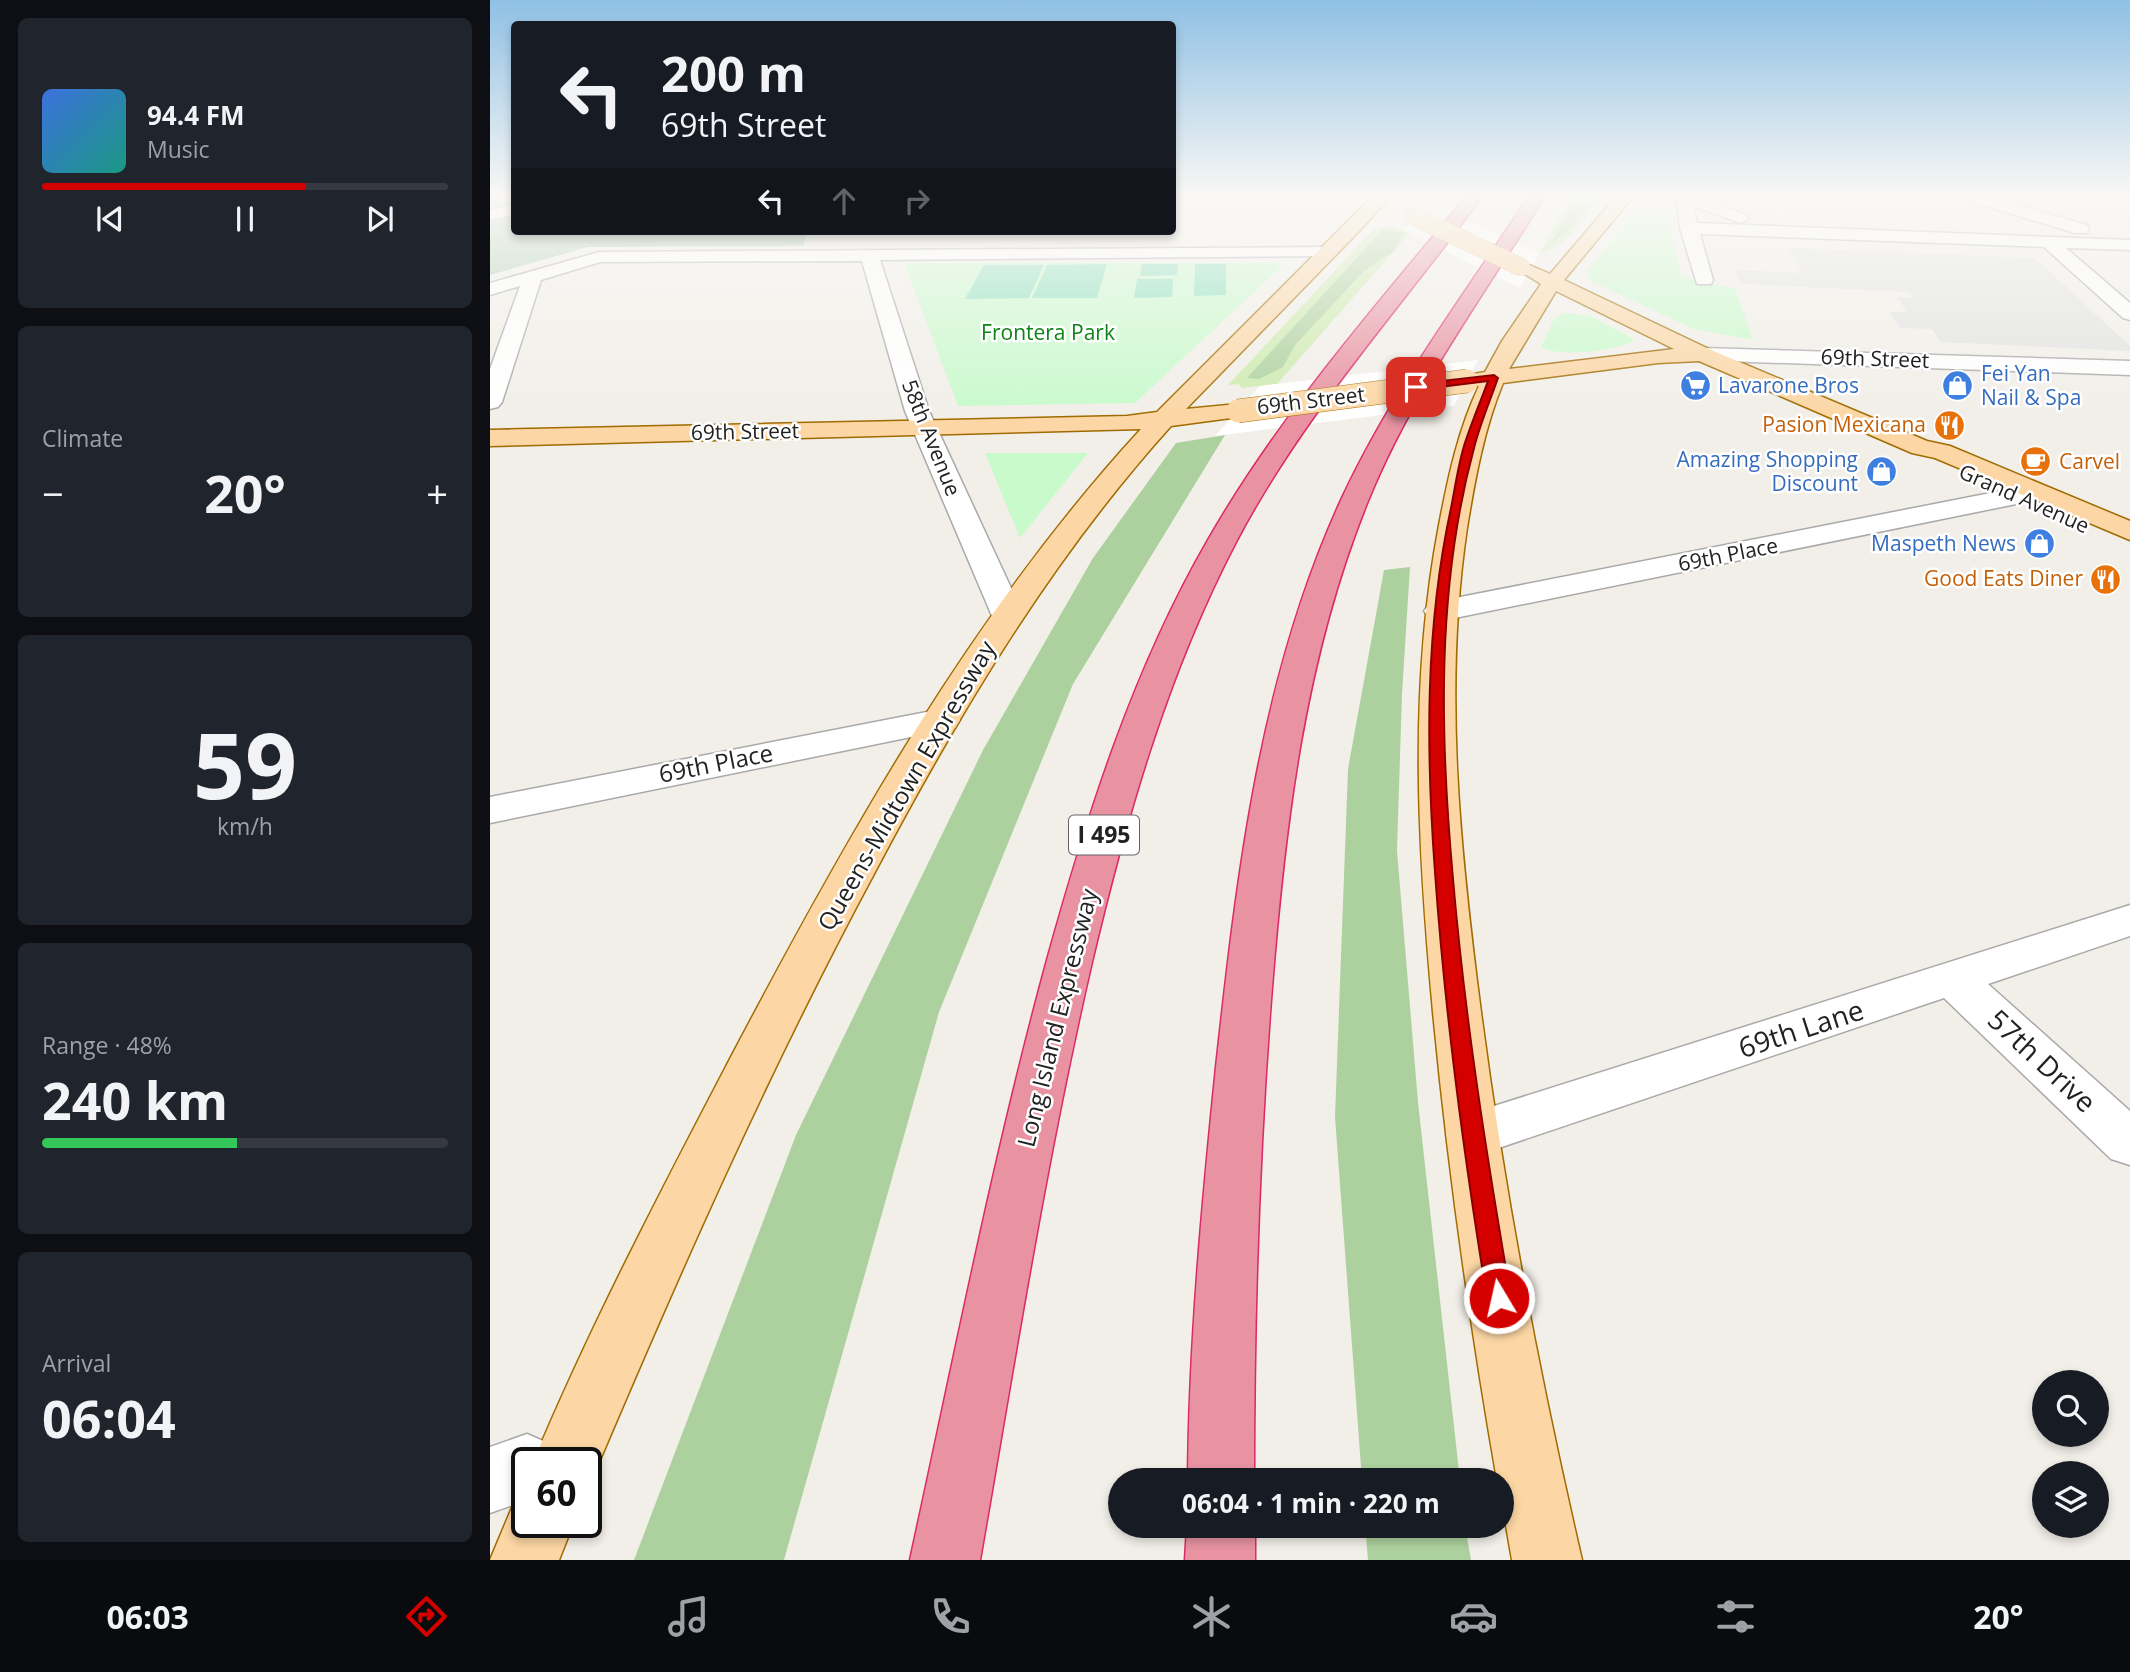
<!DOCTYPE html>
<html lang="en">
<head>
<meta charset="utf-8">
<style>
  body { margin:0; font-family:"Open Sans",sans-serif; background:#20242c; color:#f1f3f6; height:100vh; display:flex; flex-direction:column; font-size:26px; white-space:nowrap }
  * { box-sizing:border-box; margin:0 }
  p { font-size:23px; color:#9ea1a6 }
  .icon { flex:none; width:38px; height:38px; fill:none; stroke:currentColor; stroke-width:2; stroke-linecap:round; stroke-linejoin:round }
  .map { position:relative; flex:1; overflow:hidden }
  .side { display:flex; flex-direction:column; gap:18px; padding:18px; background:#0d0f14; width:490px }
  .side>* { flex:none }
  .top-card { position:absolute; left:21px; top:21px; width:665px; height:214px; border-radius:7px; box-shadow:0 4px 10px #0003; background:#171b24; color:#f1f3f6; overflow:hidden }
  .tools { position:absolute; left:1542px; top:1370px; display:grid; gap:14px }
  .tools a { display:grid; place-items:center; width:77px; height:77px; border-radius:50%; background:#171b24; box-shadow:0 4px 10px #0003; font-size:35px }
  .speed { position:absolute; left:21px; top:1447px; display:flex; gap:14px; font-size:35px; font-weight:700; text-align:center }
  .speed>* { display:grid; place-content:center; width:91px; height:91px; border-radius:50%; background:#171b24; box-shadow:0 4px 10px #0003; line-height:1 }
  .speed .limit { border:4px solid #111; border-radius:10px; background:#fff; color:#111 }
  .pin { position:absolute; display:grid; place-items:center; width:60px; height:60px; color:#fff; margin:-30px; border-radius:14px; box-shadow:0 4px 10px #0006 }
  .me { position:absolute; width:77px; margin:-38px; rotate:351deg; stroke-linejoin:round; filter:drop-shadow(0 0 5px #0008) }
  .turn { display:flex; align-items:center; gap:24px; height:147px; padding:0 35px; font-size:32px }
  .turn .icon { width:91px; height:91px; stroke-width:2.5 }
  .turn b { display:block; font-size:49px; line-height:60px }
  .lanes { display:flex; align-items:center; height:66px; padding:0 35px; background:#0003; justify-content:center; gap:35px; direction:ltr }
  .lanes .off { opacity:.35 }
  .big { font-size:52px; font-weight:700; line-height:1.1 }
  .side .tile { flex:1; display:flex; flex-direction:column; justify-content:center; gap:10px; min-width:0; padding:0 24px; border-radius:10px; background:#20242c }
  .side .dial { align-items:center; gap:0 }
  .dial b { font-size:91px; line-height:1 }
  .song { display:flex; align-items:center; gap:21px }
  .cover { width:84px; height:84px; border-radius:10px; background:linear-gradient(135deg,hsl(220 70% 55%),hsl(170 70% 35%)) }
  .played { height:7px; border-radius:4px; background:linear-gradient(90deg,#d40000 65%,#363941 65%) }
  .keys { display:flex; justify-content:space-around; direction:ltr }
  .heat { display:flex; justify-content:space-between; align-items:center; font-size:38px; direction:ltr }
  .charge { height:10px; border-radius:5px; background:linear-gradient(90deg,#34c759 48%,#363941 0) }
  .trip { position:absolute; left:618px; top:1468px; width:406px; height:70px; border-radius:35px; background:#171b24; box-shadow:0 4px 10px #0003; font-weight:700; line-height:70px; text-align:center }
  .tabs { display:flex; height:112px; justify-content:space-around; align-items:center; background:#090b0e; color:#9ea1a6 }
  .tabs .icon { width:49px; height:49px }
  .tabs .current { color:#d40000 }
  .tabs b { font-size:32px; color:#f1f3f6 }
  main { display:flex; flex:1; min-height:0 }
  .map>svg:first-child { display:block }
  .grass { fill:#cdebb0 }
  .forest { fill:#add19e }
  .cemetery { fill:#aacbaf }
  .park { fill:#c8facc }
  .pitch { fill:#88e0be }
  .parking { fill:#e2e2e2 }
  .pier { fill:#fff }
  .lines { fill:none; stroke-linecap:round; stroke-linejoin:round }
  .minor-casing { stroke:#a9a9a9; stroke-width:3 }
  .major-casing { stroke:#a06b00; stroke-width:3 }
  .highway-casing { stroke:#dc2a67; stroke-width:3 }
  .minor { fill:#fff; fill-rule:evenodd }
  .major { fill:#fcd6a4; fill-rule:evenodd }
  .highway { fill:#e892a2; fill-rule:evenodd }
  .major-bridge-far1-casing { stroke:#a06b00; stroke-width:18; stroke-linecap:butt }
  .major-bridge-casing { stroke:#a06b00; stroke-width:24; stroke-linecap:butt }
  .major-bridge-far1 { stroke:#fcd6a4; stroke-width:18 }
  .major-bridge { stroke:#fcd6a4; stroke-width:23 }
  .route { fill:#d40000; stroke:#8a0000; stroke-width:2 }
  .labels { text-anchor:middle; stroke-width:5; stroke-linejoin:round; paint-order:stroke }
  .far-park-label { font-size:21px; fill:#0c8416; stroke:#fff }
  .far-street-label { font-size:21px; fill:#222; stroke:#fff }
  .far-shop-label { font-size:21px; fill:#366cbe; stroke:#fff; text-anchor:start }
  .far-food-label { font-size:21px; fill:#c56008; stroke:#fff; text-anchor:end }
  .shield { fill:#fff; stroke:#646464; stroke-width:2 }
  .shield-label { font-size:23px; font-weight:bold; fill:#222 }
  .street-label { font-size:24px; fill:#222; stroke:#fff }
  .near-street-label { font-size:28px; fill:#222; stroke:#fff }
</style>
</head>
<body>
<main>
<section class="side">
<div class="tile">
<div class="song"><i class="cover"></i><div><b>94.4 FM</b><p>Music</p></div></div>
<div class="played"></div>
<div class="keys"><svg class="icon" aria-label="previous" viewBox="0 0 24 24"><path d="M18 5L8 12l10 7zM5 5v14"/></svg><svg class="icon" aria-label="pause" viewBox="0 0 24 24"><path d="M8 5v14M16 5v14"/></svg><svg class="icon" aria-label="next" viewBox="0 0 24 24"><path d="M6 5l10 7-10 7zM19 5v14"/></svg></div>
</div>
<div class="tile"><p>Climate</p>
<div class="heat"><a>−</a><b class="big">20°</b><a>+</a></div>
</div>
<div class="tile dial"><b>59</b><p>km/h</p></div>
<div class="tile"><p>Range · 48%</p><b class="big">240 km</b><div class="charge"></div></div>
<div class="tile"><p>Arrival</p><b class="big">06:04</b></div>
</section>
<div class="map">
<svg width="1640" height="1560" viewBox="0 0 1640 1560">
  <rect width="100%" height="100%" fill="#f2efe9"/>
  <!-- grass -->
  <path class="grass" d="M 1080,198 L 1112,198 C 1094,219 1078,246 1050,253 Z
    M 893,227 L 903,227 L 920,233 L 787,384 L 752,388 L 749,384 L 738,385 L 884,229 Z"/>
  <!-- forest -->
  <path class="forest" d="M 1086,198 L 1106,198 L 1076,233 L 1061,243 Z
    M 893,229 L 914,233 L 904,251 L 874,271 L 805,345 L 793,367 L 769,379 L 757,378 Z
    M 735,435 L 583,684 L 449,1012 L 294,1560 L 144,1560 L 306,1135 L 493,750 L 603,558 L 686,443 Z
    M 920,567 L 912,694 L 907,851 L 928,1102 L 970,1480 L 872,1480 L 845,1117 L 858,769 L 894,570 Z
    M 875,1526 L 975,1526 L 981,1560 L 878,1560 Z"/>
  <!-- cemetery -->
  <path class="cemetery" d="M 0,198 L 24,198 L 24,231 L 318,231 L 313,246 L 98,247 L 0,275 Z"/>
  <!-- park -->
  <path class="park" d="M 1161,209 L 1178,213 L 1191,276 L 1245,289 L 1263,340 L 1204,329 L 1103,282 L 1097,275 L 1098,270 L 1144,213 Z
    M 421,263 L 795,263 L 645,403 L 468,406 L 415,265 Z
    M 1076,313 L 1100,316 L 1143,338 L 1143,341 C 1124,351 1071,358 1051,347 L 1065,317 Z
    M 495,453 L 598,453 L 530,538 Z"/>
  <!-- pitch -->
  <path class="pitch" d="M 617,264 L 607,298 L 542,298 L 557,265 Z
    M 652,264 L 688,264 L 687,275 L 650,276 Z
    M 705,264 L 736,264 L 736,295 L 704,296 Z
    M 494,265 L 554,265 L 539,298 L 475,299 Z
    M 647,279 L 683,279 L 682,297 L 644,298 Z"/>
  <!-- parking -->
  <path class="parking" d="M 1299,248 L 1545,258 L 1640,346 L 1640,351 L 1451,342 L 1442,329 L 1410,328 L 1399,312 L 1417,312 L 1407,297 L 1424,298 L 1419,292 L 1251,284 L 1245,270 L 1312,273 Z"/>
  <!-- pier -->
  <path class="pier" d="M 940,203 L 1050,253 L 1030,288 L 913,230 Z
    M 988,360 L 964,406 L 725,436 L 770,386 Z"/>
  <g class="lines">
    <defs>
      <path id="minor" d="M 1187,198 L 1210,198 L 1257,215 L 1259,218 L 1251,223 L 1203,206 L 1207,223 L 1640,240 L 1640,250 L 1576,248 L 1640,303 L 1640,320 L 1633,318 L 1554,247 L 1210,234 L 1223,280 L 1221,284 L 1207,284 L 1190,228 Z
        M 1477,198 L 1502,198 L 1597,225 L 1599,229 L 1597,233 L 1585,233 L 1479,201 Z
        M 24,205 L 24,215 L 0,220 L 0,210 Z
        M 837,247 L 846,252 L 843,256 L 390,260 L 439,411 L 534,616 L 529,623 L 518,626 L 507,623 L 502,616 L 415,411 L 372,261 L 110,262 L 51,280 L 12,402 L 8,407 L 0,409 L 0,369 L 30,286 L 0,295 L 0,283 L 109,252 Z
        M 1213,348 L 1640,361 L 1640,375 L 1205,360 L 1202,355 L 1205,350 Z
        M 1526,488 L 1536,490 L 1540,496 L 1536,502 L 950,621 L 939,618 L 934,611 L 939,604 L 950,601 Z
        M 452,709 L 465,712 L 470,720 L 465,728 L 0,823 L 0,797 Z
        M 1640,905 L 1640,936 L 1498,984 L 1640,1111 L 1640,1165 L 1621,1159 L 1454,998 L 982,1157 L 963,1151 L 956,1135 L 963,1119 L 982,1113 Z
        M 37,1434 L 60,1444 L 68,1463 L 37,1463 L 37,1500 L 0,1513 L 0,1447 Z"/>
      <path id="major" d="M 881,198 L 898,198 L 874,226 L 696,409 L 748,404 L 756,406 L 760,411 L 756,416 L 681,426 C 561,559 469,713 385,872 C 278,1071 187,1278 99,1486 L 96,1487 L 96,1463 L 43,1463 C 101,1324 172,1189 242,1055 C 358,835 482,613 651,429 L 0,446 L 0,430 L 637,416 L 667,412 Z
        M 1125,198 L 1142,198 L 1074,280 L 1221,350 L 1437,441 L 1460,446 L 1640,521 L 1640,540 L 1445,458 L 1422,453 L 1209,361 L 1168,363 L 1013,383 C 994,429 985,479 977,528 C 953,689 970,851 991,1012 C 1015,1196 1050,1379 1092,1560 L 1022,1560 L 1012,1503 L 1012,1480 L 1007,1480 C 980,1325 958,1169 943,1012 C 928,850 918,687 949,525 C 958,478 968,430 989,386 L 978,385 L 975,380 L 978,375 L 995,372 L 1012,341 L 1051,284 L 1030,271 L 1032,267 L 1039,265 L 1060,274 ZM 1066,291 L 1184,349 L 1019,369 Z
        M 37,1494 L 37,1522 L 84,1522 L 69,1560 L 0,1560 L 26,1498 Z"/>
      <path id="highway" d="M 975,198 L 991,198 C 907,312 812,416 746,542 C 677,674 636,818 602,962 C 556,1160 525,1360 490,1560 L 420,1560 C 464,1359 503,1158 557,960 C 597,816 643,670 718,540 C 789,416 884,308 975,198 Z
        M 1038,198 L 1054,198 C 992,297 922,393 878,501 C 815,656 795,823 782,988 C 769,1152 764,1316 764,1480 L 698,1480 C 699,1343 712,1204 726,1067 C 747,875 770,675 852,498 C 902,391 973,296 1038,198 Z
        M 697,1526 L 765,1526 L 765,1560 L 695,1560 Z"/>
    </defs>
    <!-- minor casing -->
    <use href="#minor" class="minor-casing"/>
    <!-- major casing -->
    <use href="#major" class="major-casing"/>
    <!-- highway casing -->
    <use href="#highway" class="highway-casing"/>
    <!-- minor -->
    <use href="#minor" class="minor"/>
    <!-- major -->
    <use href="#major" class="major"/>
    <!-- highway -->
    <use href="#highway" class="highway"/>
    <defs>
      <path id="major-bridge-far1" d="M 923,216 L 1031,267"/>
      <path id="major-bridge" d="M 748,411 L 977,381"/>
    </defs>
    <!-- major-bridge-far1 casing -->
    <use href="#major-bridge-far1" class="major-bridge-far1-casing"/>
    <!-- major-bridge casing -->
    <use href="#major-bridge" class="major-bridge-casing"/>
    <!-- major-bridge-far1 -->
    <use href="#major-bridge-far1" class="major-bridge-far1"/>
    <!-- major-bridge -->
    <use href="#major-bridge" class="major-bridge"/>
  </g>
  <!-- sky -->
  <linearGradient id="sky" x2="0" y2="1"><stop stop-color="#8fc0e4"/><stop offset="0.47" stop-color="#f9f8f5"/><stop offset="1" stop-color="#f9f8f5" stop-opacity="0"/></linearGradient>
  <rect width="1640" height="417" fill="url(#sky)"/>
  <!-- route -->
  <path class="route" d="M 1004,375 L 1008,378 C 1000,401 990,424 984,448 C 946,588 950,736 963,879 C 975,1020 997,1159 1021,1298 L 1017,1306 L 1009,1310 L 1000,1306 L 997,1298 C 974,1157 955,1015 945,872 C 936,750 935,628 961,508 C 965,488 968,466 974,446 C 981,424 990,403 998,381 L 926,390 L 922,387 L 926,384 Z"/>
  <!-- icons -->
  <defs>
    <symbol id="supermarket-disc" viewBox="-11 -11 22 22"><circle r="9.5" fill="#3f7fe0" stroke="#fff"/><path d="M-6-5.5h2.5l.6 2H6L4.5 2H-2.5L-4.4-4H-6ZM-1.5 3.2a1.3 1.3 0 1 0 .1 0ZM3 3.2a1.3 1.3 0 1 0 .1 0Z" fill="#fff"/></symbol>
    <symbol id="shop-disc" viewBox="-11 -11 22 22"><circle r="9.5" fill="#3f7fe0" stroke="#fff"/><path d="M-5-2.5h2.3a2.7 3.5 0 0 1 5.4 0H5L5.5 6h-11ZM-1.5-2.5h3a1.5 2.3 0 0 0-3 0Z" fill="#fff"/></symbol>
    <symbol id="restaurant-disc" viewBox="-11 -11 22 22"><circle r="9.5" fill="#e8710a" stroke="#fff"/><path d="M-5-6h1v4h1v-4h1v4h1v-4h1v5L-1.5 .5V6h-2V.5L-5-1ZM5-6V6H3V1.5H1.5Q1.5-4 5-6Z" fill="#fff"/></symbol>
    <symbol id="cafe-disc" viewBox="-11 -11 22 22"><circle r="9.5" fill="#e8710a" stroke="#fff"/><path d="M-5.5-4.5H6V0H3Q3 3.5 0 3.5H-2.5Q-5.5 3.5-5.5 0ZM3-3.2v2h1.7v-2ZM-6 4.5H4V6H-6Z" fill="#fff"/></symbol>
  </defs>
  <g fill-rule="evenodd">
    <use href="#supermarket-disc" x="1188" y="368" width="35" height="35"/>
    <use href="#shop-disc" x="1450" y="368" width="35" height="35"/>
    <use href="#restaurant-disc" x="1442" y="408" width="35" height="35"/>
    <use href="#cafe-disc" x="1528" y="444" width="35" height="35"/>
    <use href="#shop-disc" x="1374" y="454" width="35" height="35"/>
    <use href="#shop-disc" x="1532" y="526" width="35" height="35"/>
    <use href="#restaurant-disc" x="1598" y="562" width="35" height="35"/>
  </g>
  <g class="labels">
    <!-- far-park labels -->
    <g class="far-park-label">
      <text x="558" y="340">Frontera Park</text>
    </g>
    <!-- far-street labels -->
    <g class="far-street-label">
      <text transform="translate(1385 359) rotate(2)" y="7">69th Street</text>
      <text transform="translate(821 401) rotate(-7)" y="7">69th Street</text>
      <text transform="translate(255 432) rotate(-1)" y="7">69th Street</text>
      <text transform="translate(441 438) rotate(68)" y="7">58th Avenue</text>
      <text transform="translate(1534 499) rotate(24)" y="7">Grand Avenue</text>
      <text transform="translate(1238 555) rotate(-11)" y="7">69th Place</text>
    </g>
    <!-- far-shop labels -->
    <g class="far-shop-label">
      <text x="1491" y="381">Fei Yan<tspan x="1491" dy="24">Nail &amp; Spa</tspan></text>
      <text x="1228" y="393">Lavarone Bros</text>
      <text x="1368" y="467" text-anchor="end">Amazing Shopping<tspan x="1368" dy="24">Discount</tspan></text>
      <text x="1526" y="551" text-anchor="end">Maspeth News</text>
    </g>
    <!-- far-food labels -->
    <g class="far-food-label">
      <text x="1436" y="432">Pasion Mexicana</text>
      <text x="1569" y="469" text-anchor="start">Carvel</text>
      <text x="1593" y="586">Good Eats Diner</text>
    </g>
    <!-- shield labels -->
    <rect class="shield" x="579" y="815.5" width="70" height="39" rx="5"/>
    <g class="shield-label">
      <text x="614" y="843">I 495</text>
    </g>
    <!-- street labels -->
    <g class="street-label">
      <text transform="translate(226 764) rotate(-11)" y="8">69th Place</text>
      <text transform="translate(417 786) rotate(-60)" y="8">Queens-Midtown Expressway</text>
      <text transform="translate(568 1018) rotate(-76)" y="8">Long Island Expressway</text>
    </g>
    <!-- near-street labels -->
    <g class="near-street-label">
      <text transform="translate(1311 1029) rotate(-18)" y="10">69th Lane</text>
      <text transform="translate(1552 1061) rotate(43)" y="10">57th Drive</text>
    </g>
  </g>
</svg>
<div class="tools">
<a><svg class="icon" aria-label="search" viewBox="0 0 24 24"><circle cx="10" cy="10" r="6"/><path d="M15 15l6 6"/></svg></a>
<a><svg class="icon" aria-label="layers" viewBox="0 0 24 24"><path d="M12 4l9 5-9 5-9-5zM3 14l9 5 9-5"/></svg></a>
</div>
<div class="speed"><div class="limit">60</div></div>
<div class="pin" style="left:926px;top:387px;background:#d93025"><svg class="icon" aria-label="arrive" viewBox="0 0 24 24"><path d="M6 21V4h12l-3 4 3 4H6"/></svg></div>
<svg class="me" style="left:1009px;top:1298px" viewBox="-20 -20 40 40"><circle r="17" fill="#d40000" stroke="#fff" stroke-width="3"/><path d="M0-11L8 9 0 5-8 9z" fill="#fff"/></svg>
<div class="trip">06:04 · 1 min · 220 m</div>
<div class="top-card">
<div class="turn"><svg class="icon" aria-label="left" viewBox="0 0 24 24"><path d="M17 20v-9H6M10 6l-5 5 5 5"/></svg><div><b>200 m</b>69th Street</div></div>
<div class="lanes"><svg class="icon" aria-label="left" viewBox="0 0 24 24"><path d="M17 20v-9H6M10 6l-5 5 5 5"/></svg><svg class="icon off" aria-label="ahead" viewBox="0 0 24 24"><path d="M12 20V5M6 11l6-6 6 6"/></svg><svg class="icon off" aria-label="right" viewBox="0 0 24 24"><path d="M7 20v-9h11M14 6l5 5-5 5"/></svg></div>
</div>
</div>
</main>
<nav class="tabs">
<b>06:03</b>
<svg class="icon current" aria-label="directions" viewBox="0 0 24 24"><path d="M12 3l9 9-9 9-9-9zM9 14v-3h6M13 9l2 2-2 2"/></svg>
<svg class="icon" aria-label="music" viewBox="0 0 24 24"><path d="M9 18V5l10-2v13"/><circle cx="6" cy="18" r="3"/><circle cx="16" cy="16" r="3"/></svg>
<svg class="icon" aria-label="phone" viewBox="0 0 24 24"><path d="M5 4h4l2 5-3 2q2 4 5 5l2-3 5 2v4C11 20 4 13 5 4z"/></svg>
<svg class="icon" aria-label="climate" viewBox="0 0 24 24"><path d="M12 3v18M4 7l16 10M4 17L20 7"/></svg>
<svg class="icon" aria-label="car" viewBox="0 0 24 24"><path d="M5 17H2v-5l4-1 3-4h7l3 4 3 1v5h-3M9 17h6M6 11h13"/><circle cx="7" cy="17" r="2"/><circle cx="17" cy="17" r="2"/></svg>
<svg class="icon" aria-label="filters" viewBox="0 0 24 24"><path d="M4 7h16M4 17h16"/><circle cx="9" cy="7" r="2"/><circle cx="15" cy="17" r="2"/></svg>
<b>20°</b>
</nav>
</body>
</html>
